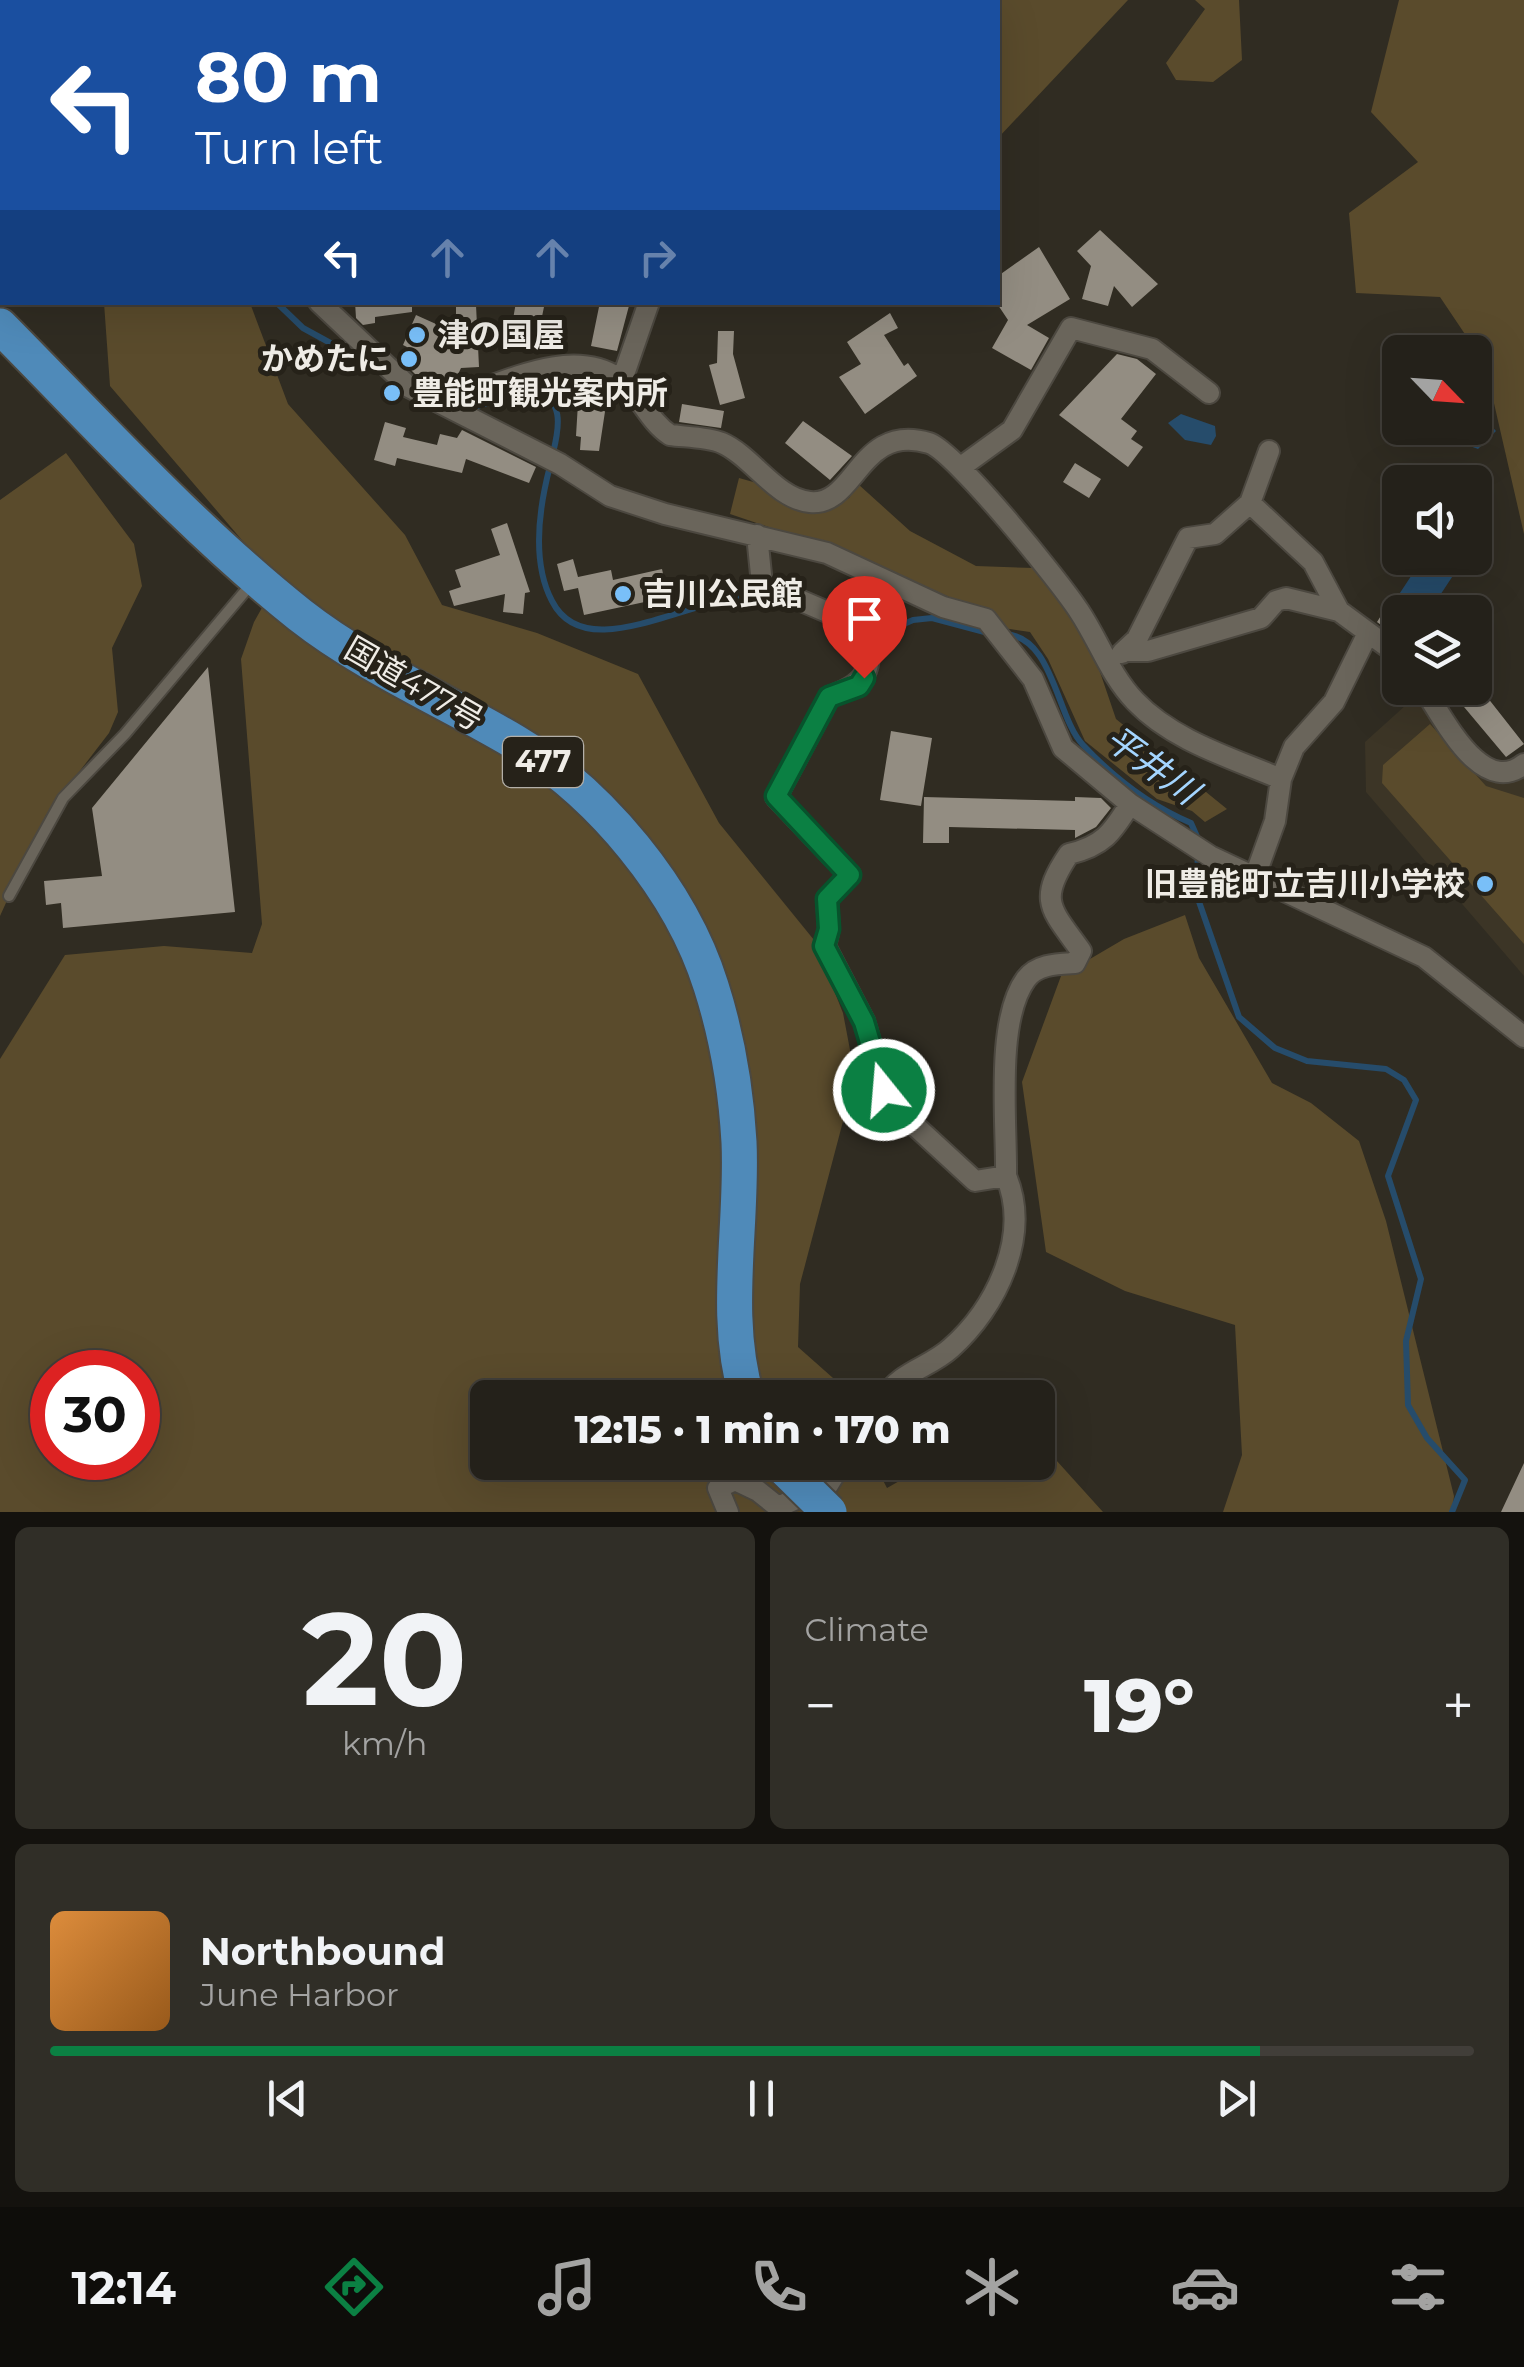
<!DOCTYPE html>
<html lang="en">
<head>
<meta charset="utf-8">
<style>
  body { margin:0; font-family:Montserrat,"Noto Sans JP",sans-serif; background:#302e27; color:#f1f3f6; height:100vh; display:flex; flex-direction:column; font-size:38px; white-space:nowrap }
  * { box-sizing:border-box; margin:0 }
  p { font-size:32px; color:#a3a3a2 }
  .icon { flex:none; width:55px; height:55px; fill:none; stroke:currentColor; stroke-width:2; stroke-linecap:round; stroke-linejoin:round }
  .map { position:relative; height:1512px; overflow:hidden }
  .side { display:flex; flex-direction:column; gap:15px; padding:15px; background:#14120e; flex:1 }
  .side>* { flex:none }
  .guide { position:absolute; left:0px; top:0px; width:1000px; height:305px; box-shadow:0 10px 40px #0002,0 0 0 2px #413e39; background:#1a4fa0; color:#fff; overflow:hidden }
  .needle { width:65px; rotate:115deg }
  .fabs { position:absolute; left:1382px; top:335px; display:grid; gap:20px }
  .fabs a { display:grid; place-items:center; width:110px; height:110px; border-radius:15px; background:#24211a; box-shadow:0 10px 40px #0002,0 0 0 2px #413e39; font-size:50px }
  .speed { position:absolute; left:30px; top:1350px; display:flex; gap:20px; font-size:50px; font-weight:700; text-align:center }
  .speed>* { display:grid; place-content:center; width:130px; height:130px; border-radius:50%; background:#24211a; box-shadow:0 10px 40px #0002,0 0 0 2px #413e39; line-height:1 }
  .speed .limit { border:15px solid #d22; background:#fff; color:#111 }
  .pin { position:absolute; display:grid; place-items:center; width:85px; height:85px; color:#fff; margin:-102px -42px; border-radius:50% 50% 50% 0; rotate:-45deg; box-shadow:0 0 10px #0007 }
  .pin .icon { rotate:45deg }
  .me { position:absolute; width:110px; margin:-55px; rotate:343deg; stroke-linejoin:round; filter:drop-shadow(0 0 8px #0008) }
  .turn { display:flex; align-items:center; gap:35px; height:210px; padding:0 30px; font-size:45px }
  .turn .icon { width:130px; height:130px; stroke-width:2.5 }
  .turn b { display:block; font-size:70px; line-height:85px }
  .lanes { display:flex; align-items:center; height:95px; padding:0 30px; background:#0003; justify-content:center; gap:50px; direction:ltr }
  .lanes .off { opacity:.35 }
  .big { font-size:75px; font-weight:800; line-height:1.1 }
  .side .card { flex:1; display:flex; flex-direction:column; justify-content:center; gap:15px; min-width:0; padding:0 35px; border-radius:15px; background:#302e27 }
  .side .dial { align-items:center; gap:0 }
  .dial b { font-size:130px; line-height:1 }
  .song { display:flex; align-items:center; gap:30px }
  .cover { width:120px; height:120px; border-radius:15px; background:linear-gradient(135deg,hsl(30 70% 55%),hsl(30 70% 35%)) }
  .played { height:10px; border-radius:5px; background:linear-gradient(90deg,#0b8043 85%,#413e39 85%) }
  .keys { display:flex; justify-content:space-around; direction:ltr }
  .heat { display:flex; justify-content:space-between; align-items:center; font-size:55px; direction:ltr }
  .side .tiles { flex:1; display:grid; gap:15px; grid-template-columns:1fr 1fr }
  .card:last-child { grid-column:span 2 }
  .trip { position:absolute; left:470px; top:1380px; width:585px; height:100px; border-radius:15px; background:#24211a; box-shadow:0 10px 40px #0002,0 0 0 2px #413e39; font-weight:800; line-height:100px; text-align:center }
  .menu { display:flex; height:160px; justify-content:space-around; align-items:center; background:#0e0d0a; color:#a3a3a2 }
  .menu .icon { width:70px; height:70px }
  .menu .on { color:#0b8043 }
  .menu b { font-size:45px; color:#f1f3f6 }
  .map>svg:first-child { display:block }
  .built { fill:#3c3526 }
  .green { fill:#5a4b2c; fill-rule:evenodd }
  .water { fill:#264c6b }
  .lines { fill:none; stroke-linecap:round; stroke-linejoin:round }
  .stream { stroke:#264c6b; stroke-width:6 }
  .building { fill:#938d82 }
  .lane-casing { stroke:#4c4840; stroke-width:14 }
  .street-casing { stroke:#4c4840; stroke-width:24 }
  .secondary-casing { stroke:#4c4840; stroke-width:31 }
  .highway-casing { stroke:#4c4840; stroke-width:39 }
  .lane { stroke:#6a655b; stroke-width:10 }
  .street { stroke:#6a655b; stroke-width:20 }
  .secondary { stroke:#627077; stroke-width:28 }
  .highway { stroke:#4f8ab9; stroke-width:35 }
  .rail-casing { stroke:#d0cdc6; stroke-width:10 }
  .rail { stroke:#262219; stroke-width:6; stroke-dasharray:19; stroke-linecap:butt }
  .highway-bridge-casing { stroke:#4c4840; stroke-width:39; stroke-linecap:butt }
  .highway-bridge { stroke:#4f8ab9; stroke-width:35 }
  .route-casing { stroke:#07532c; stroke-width:25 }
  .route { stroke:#0b8043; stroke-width:18 }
  .poi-dot { fill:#79bff8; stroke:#262219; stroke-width:4 }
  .labels { text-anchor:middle; stroke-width:10; stroke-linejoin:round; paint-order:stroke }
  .shield { fill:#262219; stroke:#b3afa8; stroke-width:2.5 }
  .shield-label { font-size:30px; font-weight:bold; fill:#efece6 }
  .poi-label { font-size:32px; font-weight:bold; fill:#efece6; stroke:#262219; text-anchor:start }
  .street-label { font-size:32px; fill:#efece6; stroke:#262219 }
  .water-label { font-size:35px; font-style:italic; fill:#a4d5ff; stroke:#262219 }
</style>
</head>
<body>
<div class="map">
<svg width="1524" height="1512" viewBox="0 0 1524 1512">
  <rect width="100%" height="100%" fill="#302c22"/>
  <!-- built -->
  <path class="built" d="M 1416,696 L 1473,772 L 1495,780 L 1524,771 L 1524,976 L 1366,792 L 1365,742 Z"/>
  <!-- green -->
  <path class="green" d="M 624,0 L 1128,0 L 998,138 L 998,2 Z
    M 1195,0 L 1239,0 L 1242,60 L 1213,82 L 1176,80 L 1166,63 L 1205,9 Z
    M 1399,0 L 1524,0 L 1524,534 L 1485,364 L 1440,297 L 1356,293 L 1349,213 L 1418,162 L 1371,112 Z
    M 104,303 L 250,303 L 288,404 L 405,535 L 442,605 L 537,633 L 638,674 L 719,823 L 814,940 L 843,1013 L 855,1076 L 800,1284 L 798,1347 L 833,1378 L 843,1397 L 488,1398 L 488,1462 L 874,1463 L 887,1488 L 931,1463 L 1038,1462 L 1038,1440 L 1103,1512 L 0,1512 L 0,1059 L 65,955 L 164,946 L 252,953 L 262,924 L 241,659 L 254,622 L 277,581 L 110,386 ZM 52,1372 L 138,1372 L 138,1458 L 52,1458 Z
    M 66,453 L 134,544 L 142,586 L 112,648 L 118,712 L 109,733 L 46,815 L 0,916 L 0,500 Z
    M 739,478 L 771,487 L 809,514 L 849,498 L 858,484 L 910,531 L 976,566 L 1034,568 L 1064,603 L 1100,672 L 1116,719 L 1227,809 L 1205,822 L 1192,811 L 1157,799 L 1085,741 L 1048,659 L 1030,632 L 1003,628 L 992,616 L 904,577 L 898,579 L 842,552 L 730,514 Z
    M 1430,724 L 1486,786 L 1524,798 L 1524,944 L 1382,783 L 1383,765 Z
    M 1185,915 L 1199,958 L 1272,1083 L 1311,1103 L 1359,1141 L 1386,1221 L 1454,1496 L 1452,1512 L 1223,1512 L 1242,1455 L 1235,1325 L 1125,1291 L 1046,1252 L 1022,1082 L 1061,976 L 1124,939 Z"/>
  <!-- water -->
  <path class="water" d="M 1475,408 L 1496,431 L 1478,449 L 1443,436 L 1440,428 L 1475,428 Z
    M 1181,414 L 1215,426 L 1216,436 L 1211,445 L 1185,440 L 1168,423 Z
    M 1423,558 L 1442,558 L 1458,568 L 1429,612 L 1403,612 L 1392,605 Z"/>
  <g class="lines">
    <!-- stream -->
    <path class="stream" d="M 292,2 L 292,0
      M 276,302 L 303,328 L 345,351
      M 478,406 L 533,388 C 564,400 560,425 553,453
      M 550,466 C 539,508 531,561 552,601 C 589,674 709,582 772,598
      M 1004,634 C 1054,636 1056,717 1083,745 C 1113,777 1151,806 1191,823 L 1199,841
      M 872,638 L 913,620 L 932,618 L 992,634
      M 1198,854 L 1196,893 L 1239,1017 L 1275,1048 L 1307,1061 L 1386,1069 L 1404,1080 L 1416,1100 L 1388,1176 L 1421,1279 L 1406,1341 L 1408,1405 L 1427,1438 L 1465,1480 L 1452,1512"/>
  </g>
  <!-- building -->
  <path class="building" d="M 1100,230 L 1158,284 L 1132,307 L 1114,286 L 1108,306 L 1082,299 L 1091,266 L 1077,251 Z
    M 1039,247 L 1070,299 L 1027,325 L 1049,338 L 1031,370 L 992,348 L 1008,320 L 998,305 L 998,276 Z
    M 355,302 L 412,302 L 412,312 L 375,317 L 375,323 L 363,325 L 356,318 Z
    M 516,302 L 545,302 L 538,336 L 511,331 Z
    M 600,302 L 630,302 L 617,351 L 591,346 Z
    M 456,305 L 476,305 L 479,367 L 461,368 L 453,385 L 442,388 L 417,376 L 401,360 L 407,347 L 403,345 L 416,315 L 456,333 Z
    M 890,313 L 898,328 L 884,335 L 904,366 L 908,363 L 917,376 L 865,414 L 839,377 L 861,364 L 847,342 Z
    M 718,331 L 734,331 L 733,354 L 745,398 L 720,405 L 709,365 L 717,363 Z
    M 1117,354 L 1137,359 L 1156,374 L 1121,419 L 1137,431 L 1131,439 L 1143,447 L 1128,467 L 1059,415 Z
    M 578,403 L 606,405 L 599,451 L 580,450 L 581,437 L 576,436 Z
    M 682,404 L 724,411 L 721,428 L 679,422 Z
    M 803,421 L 852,456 L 830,480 L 785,443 Z
    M 385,422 L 406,428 L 403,437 L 437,445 L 440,434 L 457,438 L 462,430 L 536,467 L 529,483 L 466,459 L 462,473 L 397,458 L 395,466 L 374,460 Z
    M 1075,463 L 1101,479 L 1089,498 L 1063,482 Z
    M 507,523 L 530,592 L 525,593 L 523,614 L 503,612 L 505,594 L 454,606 L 449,591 L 461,587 L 455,570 L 500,555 L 491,529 Z
    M 573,559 L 578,577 L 611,570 L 613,580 L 662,569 L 668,597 L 584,615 L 578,588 L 564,591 L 557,564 Z
    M 1389,603 L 1400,610 L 1400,639 L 1377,622 Z
    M 208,667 L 235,912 L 63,928 L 61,903 L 46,905 L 44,881 L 102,876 L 92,808 Z
    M 1463,688 L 1480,688 L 1524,744 L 1506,757 L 1454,695 Z
    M 891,731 L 932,738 L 921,806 L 880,800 Z
    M 924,797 L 1075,801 L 1075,797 L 1101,798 L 1111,808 L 1096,827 L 1075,838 L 1075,830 L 949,827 L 949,843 L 923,843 Z
    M 1524,1463 L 1524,1512 L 1501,1512 Z"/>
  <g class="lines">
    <defs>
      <path id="lane" d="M 9,896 L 63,798 L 125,734 L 252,583"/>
      <path id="street" d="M 319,302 L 409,387 L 560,464 L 610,496 L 665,514 L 827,553 L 943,607 L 986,619 L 1033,679 L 1063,748 L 1130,804 L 1210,856 L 1424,957 L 1524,1037
        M 622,380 L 649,302
        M 441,403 C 494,389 567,344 618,378 C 639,392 648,421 670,435 C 686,437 708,437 722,443 C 752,456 776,499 810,502 C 856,507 859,422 929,443 C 955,451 1061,583 1079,611 C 1099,641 1110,675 1135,701 C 1173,741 1232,758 1281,779
        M 1269,451 L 1250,503 L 1313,562 L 1339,611
        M 961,467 L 1012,430 L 1071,328 L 1152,349 L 1209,393
        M 757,535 L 762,584 L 867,629 C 873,670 868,683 829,697 L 776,797 L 850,875 L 827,899 L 829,929 L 825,946 L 864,1021 L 884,1089 L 899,1111 L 975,1181 L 1006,1176
        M 1126,651 L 1148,651 L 1261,618 L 1276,601 L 1286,598 L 1339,611 L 1400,656
        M 1122,653 L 1137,639 L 1188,538 L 1215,534 L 1250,503
        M 1423,688 C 1443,716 1481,798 1524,764
        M 1254,879 L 1275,821 L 1281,779 L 1294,747 L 1334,702 L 1367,635
        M 884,1398 C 901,1371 929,1368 951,1348 C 997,1307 1031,1235 1006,1176 C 1007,1124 995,1021 1026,979 C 1037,964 1058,964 1075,963 L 1081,951 C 1051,909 1037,901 1069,854 C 1103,846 1112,833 1130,804
        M 728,1512 L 718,1488 L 735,1480 L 758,1491 L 778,1507 L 828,1485 L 842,1462"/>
      <path id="secondary" d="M 247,0 L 248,2
        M 0,3 L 2,0"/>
      <path id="highway" d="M 0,326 C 97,424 192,529 300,615 C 365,666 444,700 515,742 C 600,793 681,890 711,986 C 727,1036 736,1089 739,1142 C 743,1226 722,1315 747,1398"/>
    </defs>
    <!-- lane casing -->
    <use href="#lane" class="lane-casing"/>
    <!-- street casing -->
    <use href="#street" class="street-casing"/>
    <!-- secondary casing -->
    <use href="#secondary" class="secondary-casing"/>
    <!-- highway casing -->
    <use href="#highway" class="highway-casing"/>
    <!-- lane -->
    <use href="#lane" class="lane"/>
    <!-- street -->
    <use href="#street" class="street"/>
    <!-- secondary -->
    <use href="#secondary" class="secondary"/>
    <!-- highway -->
    <use href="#highway" class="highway"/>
    <defs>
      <path id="rail" d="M 355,0 L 355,2"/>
    </defs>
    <!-- rail casing -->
    <use href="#rail" class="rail-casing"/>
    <!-- rail -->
    <use href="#rail" class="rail"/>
    <defs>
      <path id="highway-bridge" d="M 778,1462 L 829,1512"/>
    </defs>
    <!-- highway-bridge casing -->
    <use href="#highway-bridge" class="highway-bridge-casing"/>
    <!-- highway-bridge -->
    <use href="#highway-bridge" class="highway-bridge"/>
  </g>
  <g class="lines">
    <defs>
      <path id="route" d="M 864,678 L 859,686 L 829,697 L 776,796 L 850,875 L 827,899 L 829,929 L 824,946 L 864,1022 L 884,1090"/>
    </defs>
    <!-- route casing -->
    <use href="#route" class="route-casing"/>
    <!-- route -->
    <use href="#route" class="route"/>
  </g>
  <!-- markers -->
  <g class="poi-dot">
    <circle cx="417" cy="335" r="10"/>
    <circle cx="409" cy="359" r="10"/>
    <circle cx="392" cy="393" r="10"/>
    <circle cx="623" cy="594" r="10"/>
    <circle cx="1485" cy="884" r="10"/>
  </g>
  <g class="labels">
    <!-- shield labels -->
    <rect class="shield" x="503" y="737" width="80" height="50" rx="8"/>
    <g class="shield-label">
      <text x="543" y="772">477</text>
    </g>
    <!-- poi labels -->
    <g class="poi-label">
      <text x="437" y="346">津の国屋</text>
      <text x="389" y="370" text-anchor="end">かめたに</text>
      <text x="412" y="404">豊能町観光案内所</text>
      <text x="643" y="605">吉川公民館</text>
      <text x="1465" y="895" text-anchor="end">旧豊能町立吉川小学校</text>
    </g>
    <!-- street labels -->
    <g class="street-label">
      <text transform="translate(414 684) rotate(30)" y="11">国道477号</text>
    </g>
    <!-- water labels -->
    <g class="water-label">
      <text transform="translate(1152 765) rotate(36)" y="12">平井川</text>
    </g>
  </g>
</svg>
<div class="fabs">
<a><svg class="needle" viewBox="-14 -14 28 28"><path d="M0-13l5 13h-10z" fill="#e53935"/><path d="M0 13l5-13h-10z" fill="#a3a3a2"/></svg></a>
<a><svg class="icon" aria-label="sound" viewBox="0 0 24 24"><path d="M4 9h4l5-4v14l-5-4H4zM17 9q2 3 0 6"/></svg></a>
<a><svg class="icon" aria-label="layers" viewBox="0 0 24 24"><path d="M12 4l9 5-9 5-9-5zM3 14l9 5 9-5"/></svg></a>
</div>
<div class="speed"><div class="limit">30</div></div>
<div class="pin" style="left:864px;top:678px;background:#d93025"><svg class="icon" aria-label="arrive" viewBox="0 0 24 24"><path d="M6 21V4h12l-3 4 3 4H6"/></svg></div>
<svg class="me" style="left:884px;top:1090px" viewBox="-20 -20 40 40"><circle r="17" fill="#0b8043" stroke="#fff" stroke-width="3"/><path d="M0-11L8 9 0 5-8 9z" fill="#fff"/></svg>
<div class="trip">12:15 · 1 min · 170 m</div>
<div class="guide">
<div class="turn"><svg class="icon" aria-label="left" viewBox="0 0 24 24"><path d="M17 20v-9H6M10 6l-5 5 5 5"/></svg><div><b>80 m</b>Turn left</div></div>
<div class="lanes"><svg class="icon" aria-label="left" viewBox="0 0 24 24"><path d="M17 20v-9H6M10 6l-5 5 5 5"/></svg><svg class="icon off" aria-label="ahead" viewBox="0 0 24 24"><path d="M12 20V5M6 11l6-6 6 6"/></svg><svg class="icon off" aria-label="ahead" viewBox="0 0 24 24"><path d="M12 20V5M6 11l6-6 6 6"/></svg><svg class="icon off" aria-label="right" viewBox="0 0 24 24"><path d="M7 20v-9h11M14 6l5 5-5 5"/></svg></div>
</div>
</div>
<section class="side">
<div class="tiles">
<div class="card dial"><b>20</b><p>km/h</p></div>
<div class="card"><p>Climate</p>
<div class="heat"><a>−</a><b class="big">19°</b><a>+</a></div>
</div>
<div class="card">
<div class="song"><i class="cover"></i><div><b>Northbound</b><p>June Harbor</p></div></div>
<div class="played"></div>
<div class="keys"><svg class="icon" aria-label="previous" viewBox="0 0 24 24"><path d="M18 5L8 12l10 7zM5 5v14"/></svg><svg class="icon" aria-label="pause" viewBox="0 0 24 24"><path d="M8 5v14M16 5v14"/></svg><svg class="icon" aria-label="next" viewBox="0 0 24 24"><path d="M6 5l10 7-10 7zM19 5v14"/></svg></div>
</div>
</div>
</section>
<nav class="menu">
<b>12:14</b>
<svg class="icon on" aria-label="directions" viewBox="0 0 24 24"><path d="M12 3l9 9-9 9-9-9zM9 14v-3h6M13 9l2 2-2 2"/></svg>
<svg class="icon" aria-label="music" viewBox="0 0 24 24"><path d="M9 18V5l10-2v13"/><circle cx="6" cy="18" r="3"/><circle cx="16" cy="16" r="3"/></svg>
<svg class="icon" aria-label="phone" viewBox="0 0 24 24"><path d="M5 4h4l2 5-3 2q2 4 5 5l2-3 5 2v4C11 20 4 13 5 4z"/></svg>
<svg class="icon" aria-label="climate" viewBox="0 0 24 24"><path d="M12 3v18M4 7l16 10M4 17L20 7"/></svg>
<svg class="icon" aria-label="car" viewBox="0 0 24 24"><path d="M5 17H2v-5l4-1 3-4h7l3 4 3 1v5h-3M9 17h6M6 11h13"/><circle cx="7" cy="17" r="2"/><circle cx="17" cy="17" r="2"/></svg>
<svg class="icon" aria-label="filters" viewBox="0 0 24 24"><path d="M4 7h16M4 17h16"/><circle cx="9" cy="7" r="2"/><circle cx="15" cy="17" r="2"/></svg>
</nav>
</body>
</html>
